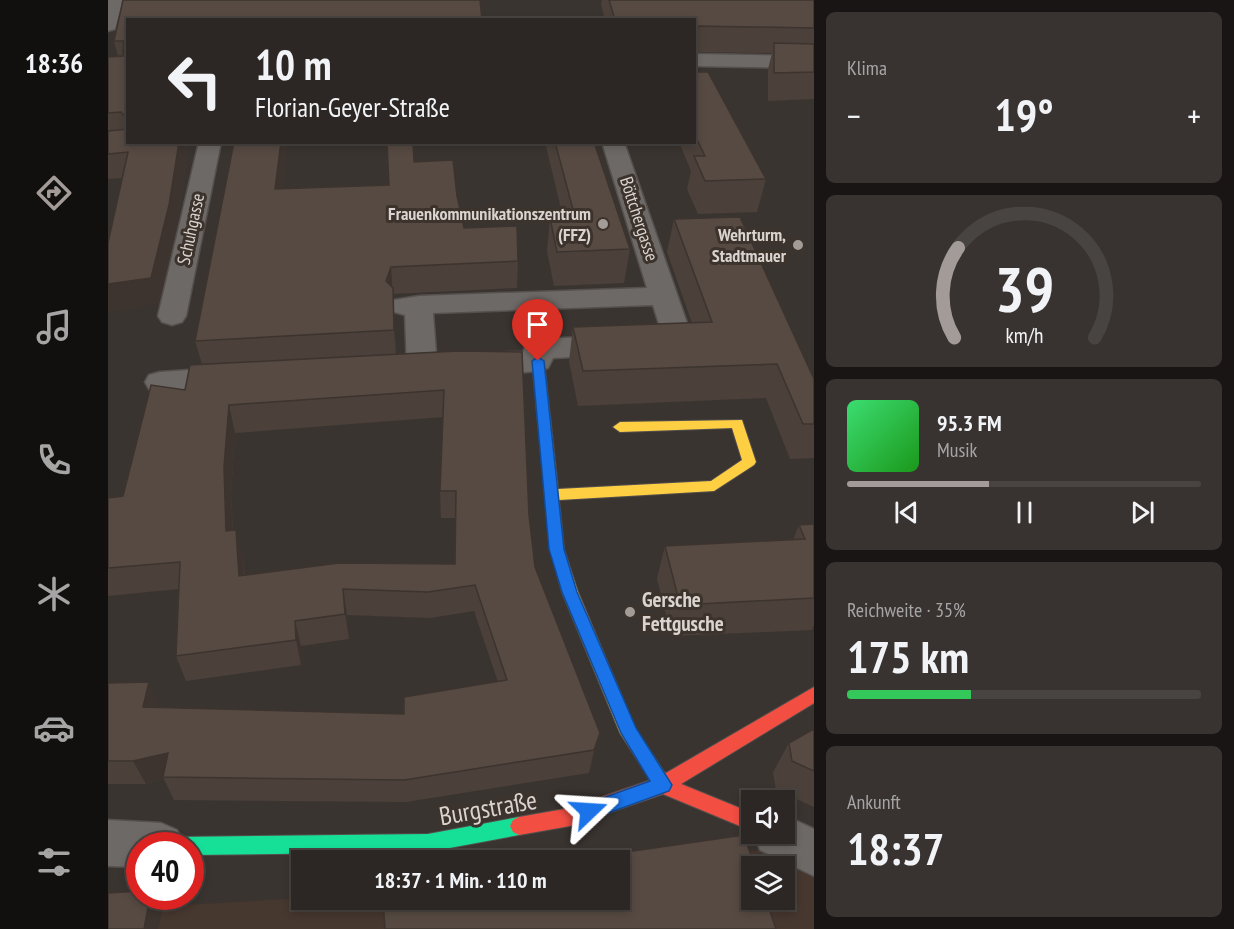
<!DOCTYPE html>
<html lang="de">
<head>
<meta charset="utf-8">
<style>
  body { margin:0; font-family:"PT Sans Narrow",sans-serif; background:#383331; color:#f1f3f6; height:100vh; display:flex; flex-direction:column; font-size:22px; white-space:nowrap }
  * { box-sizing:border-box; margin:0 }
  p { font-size:20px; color:#a6a5a6 }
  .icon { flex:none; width:33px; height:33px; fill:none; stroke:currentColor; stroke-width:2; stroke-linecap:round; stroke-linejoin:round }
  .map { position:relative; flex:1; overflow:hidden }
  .drawer { display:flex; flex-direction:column; gap:12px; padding:12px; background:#181514; width:420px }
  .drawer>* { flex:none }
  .guide { position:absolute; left:18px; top:18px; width:570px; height:126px; border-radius:0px; box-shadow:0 3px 9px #0003,0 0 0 2px #484441; background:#2c2724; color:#f1f3f6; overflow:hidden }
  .tools { position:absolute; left:633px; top:790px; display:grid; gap:12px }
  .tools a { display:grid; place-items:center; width:54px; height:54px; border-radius:0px; background:#2c2724; box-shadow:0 3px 9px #0003,0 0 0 2px #484441; font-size:30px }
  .speed { position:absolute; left:18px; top:832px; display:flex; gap:12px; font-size:30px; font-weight:700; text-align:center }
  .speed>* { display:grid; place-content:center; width:78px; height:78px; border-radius:50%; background:#2c2724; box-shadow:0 3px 9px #0003,0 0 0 2px #484441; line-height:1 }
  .speed .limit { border:9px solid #d22; background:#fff; color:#111 }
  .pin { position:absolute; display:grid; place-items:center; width:51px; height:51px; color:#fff; margin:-62px -26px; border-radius:50% 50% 50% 0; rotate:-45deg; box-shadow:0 0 6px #0007 }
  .pin .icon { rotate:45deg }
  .me { position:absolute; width:66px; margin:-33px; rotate:70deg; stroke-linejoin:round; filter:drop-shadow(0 0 4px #0008) }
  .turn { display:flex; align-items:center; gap:21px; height:126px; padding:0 30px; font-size:27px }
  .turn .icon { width:78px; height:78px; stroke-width:2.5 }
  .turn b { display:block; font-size:42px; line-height:51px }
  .big { font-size:45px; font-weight:700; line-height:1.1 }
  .drawer .card { flex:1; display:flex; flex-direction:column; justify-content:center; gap:9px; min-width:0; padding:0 21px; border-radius:9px; background:#383331 }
  .drawer .dial { align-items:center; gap:0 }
  .dial svg { height:156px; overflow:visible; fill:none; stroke:#484441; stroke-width:7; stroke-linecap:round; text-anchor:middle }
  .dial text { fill:#f1f3f6; stroke:none }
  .song { display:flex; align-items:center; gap:18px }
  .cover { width:72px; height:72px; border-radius:9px; background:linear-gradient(135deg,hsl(140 70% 55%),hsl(120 70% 35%)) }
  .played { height:6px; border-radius:3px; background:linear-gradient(90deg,#a29b97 40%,#484441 40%) }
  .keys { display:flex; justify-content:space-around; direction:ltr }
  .heat { display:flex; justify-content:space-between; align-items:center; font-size:33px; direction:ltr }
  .charge { height:9px; border-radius:4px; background:linear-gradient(90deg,#34c759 35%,#484441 0) }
  .trip { position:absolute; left:183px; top:850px; width:339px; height:60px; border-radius:0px; background:#2c2724; box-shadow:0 3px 9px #0003,0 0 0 2px #484441; font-weight:700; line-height:60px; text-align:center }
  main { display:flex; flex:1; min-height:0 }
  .dock { display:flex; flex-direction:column; width:108px; justify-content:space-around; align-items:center; background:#12100e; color:#a6a5a6 }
  .dock .icon { width:42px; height:42px }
  .dock .selected { color:#a29b97 }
  .dock b { font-size:27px; color:#f1f3f6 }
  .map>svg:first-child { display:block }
  .built { fill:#46372f; fill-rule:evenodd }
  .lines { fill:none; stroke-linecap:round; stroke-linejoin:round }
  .street-casing { stroke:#55504d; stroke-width:3 }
  .fast-casing { stroke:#55504d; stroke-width:2 }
  .slow-casing { stroke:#55504d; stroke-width:2 }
  .jam-casing { stroke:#55504d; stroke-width:2 }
  .street { fill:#6d6966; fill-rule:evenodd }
  .fast { fill:#16e098; fill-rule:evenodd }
  .slow { fill:#ffcf43; fill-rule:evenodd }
  .jam { fill:#f24e42; fill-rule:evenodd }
  .wall { fill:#4b403a; fill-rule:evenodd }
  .shaded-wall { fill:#3d342f }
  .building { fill:#574a43; stroke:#3d342f; stroke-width:1.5; fill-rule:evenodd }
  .route { fill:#1a73e8; stroke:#114b97; stroke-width:1.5 }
  .poi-dot { fill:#a29b97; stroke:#3d332d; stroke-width:2 }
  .labels { text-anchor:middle; stroke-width:6; stroke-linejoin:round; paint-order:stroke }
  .far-poi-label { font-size:18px; font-weight:bold; fill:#dad3cf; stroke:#3d332d; text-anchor:end }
  .far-street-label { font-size:18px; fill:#dad3cf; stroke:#3d332d }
  .poi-label { font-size:21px; font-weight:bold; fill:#dad3cf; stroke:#3d332d; text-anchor:start }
  .near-street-label { font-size:26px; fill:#dad3cf; stroke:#3d332d }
</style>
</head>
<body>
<main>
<nav class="dock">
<b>18:36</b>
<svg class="icon selected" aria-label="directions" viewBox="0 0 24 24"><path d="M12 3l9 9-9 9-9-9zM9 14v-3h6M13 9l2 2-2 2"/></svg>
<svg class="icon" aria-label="music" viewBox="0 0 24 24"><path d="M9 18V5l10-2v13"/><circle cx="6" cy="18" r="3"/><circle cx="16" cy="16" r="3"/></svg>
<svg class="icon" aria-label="phone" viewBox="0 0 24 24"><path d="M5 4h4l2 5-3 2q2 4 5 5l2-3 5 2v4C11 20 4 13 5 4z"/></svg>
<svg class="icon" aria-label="climate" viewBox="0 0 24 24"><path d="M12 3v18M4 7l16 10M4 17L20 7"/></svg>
<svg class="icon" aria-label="car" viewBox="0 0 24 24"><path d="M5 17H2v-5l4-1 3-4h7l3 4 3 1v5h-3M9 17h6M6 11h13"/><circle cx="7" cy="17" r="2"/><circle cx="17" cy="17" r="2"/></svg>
<svg class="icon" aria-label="filters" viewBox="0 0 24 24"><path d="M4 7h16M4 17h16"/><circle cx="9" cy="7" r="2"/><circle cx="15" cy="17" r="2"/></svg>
</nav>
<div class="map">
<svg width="706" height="929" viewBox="0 0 706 929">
  <rect width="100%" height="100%" fill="#3a3430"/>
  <!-- built -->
  <path class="built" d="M 672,848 L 706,867 L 706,929 L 0,929 L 0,910 L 193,898 L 194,900 L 512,900 L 512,865 ZM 644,867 L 676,867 L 676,900 L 644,900 Z"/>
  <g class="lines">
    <defs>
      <path id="street" d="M 0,0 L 15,0 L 7,29 L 0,31 Z
        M 586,54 L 706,56 L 706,68 L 586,66 Z
        M 91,142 L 113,142 L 78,316 L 74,322 L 64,325 L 54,322 L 50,316 Z
        M 494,142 L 516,142 L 586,343 L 581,350 L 571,352 L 445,358 L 440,368 C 419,374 380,376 358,370 L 354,363 L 358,356 L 369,353 L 415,352 L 419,342 L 429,339 L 554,334 L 545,305 L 325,313 L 329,366 L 325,373 L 314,376 L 303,373 L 299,366 L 297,315 L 286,312 L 282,306 L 286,300 L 311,296 L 539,288 Z
        M 125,367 L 136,370 L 140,377 L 136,384 L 125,387 L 52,392 L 41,389 L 37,382 L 41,375 L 52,372 Z
        M 676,815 L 706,829 L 706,876 L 652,850 L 646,834 L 676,834 Z
        M 0,820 L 53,823 L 69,830 L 76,846 L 32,846 L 32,867 L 0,866 Z"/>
      <path id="fast" d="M 411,817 L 417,820 L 420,826 L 417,832 L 411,835 L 320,852 L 82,855 L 82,846 L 58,846 L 60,839 L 67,837 L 320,834 Z"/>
      <path id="slow" d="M 430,357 L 436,361 L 450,489 L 603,481 L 634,460 L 624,428 L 512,432 L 505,427 L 512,422 L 634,420 L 648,462 L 646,465 L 606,491 L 451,500 L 456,549 L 470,592 L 527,728 L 560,778 L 557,784 L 551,786 L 545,784 L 512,733 L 454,592 L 442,549 L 424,361 Z"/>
      <path id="jam" d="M 706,687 L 706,703 L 573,784 L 644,813 L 644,831 L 555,794 L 462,826 L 411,835 L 405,832 L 402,826 L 405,820 L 411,817 L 462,808 L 543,780 L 545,772 L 551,770 L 558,773 Z"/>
    </defs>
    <!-- street casing -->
    <use href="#street" class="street-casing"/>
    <!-- fast casing -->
    <use href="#fast" class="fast-casing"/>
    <!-- slow casing -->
    <use href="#slow" class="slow-casing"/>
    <!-- jam casing -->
    <use href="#jam" class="jam-casing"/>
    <!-- street -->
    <use href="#street" class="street"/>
    <!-- fast -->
    <use href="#fast" class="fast"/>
    <!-- slow -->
    <use href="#slow" class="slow"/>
    <!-- jam -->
    <use href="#jam" class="jam"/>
  </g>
  <!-- wall -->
  <path class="wall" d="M 494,0 L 706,0 L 706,99 L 660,101 L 660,69 L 664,53 L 586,52 L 586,20 L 497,20 L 493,4 Z
    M 20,20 L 20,142 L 81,142 L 68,231 L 50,304 L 14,178 L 0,179 L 0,57 L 10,56 L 6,41 Z
    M 586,72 L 658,179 L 649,212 L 590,214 L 579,189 L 583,171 L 571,142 L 586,142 Z
    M 437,142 L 486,142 L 522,249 L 516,283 L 446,286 L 439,251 L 442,218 L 455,217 Z
    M 306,162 L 349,196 L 356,228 L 410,261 L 409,288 L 285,294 L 288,354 L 350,351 L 421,515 L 427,567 L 492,733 L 486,756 L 481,773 L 298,802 L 66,800 L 56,779 L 38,784 L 0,784 L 0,683 L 52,708 L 296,714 L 390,682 L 366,611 L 322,618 L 239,615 L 241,639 L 193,646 L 193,665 L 78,681 L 68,656 L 70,589 L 0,596 L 0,498 L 15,496 L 94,364 L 87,341 L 174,189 L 281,185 ZM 335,417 L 332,491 L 333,518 L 348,518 L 347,564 L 137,576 L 135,556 L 125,530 L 123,494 L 127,433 Z
    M 566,219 L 706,379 L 706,458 L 682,459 L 658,398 L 470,406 L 461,361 L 465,327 L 584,323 L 559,252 Z
    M 706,524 L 706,625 L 704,630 L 563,636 L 549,578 L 557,546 L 685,540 L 691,525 Z
    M 706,729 L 706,807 L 668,790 L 665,772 L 681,743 Z"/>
  <!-- shaded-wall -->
  <path class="shaded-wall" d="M 591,26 L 586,49 L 586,39 L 589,27 Z
    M 71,142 L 81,142 L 68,231 L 50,304 L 0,312 L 0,284 Z
    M 173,142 L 180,142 L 171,215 L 167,189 Z
    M 283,267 L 286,314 L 288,356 L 286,330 L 278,281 Z
    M 121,405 L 127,433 L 123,494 L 126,557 L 118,531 L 116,467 Z
    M 128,530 L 135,556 L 138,603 L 131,576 Z
    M 235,589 L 239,615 L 241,639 L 237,614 Z
    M 187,621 L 193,646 L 193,665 L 188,640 Z
    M 41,682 L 52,707 L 47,731 L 35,707 Z
    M 492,733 L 486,756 L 481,773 L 486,750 Z
    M 60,753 L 55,777 L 56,779 L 38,784 L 25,761 Z
    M 42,897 L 48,897 L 55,907 L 50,929 L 36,929 Z"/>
  <!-- building -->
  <path class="building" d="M 15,0 L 372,0 L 374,20 L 20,20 L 20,115 L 16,115 L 13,112 L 0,113 L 0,57 L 15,56 L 16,41 L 6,41 Z
    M 501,0 L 706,0 L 706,28 L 591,26 L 589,27 L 586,27 L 586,20 L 507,20 Z
    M 666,43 L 706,44 L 706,72 L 666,73 Z
    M 586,72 L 600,72 L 658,179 L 597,181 L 586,156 L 597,156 L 586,133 Z
    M 20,129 L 20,142 L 71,142 L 61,205 L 43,278 L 0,284 L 0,243 L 20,152 L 0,154 L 0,131 Z
    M 126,142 L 173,142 L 167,189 L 281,185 L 279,142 L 305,142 L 306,162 L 345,160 L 349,196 L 356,228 L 409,226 L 410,261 L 283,267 L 278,281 L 285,288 L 286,330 L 87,341 Z
    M 447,142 L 486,142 L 522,249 L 449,252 L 442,218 L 467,217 Z
    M 632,217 L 706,379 L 706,424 L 695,424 L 669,364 L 475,371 L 465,327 L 604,322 L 566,219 Z
    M 350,351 L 414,352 L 421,515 L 427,567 L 492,733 L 486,750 L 296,780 L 55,777 L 60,753 L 25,761 L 0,761 L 0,683 L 41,682 L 35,707 L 296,714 L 296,697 L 399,680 L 367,585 L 320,592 L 235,589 L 237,614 L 187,621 L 188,640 L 68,656 L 72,562 L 0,568 L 0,498 L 15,496 L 43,385 L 77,390 L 82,365 ZM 336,390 L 332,491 L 348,491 L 347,564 L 231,563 L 131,576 L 128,530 L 118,531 L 116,467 L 121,405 Z
    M 706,524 L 706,598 L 572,605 L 557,546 L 697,539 L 691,525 Z
    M 706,729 L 706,771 L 684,761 L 681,743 Z
    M 636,835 L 647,867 L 644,867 L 644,900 L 658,900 L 668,929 L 277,929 L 275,900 L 512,900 L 512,861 L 456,861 Z
    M 32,891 L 32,897 L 42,897 L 36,929 L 0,929 L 0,893 Z"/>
  <!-- route -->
  <path class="route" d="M 430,357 L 436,361 L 456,549 L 469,592 L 528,728 L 564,785 L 561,791 L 481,820 L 475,818 L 472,811 L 475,805 L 542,781 L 513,733 L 454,592 L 441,549 L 424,361 Z"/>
  <!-- markers -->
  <g class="poi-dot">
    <circle cx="495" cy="224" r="6"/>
    <circle cx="690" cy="245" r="6"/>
    <circle cx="522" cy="612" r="6"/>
  </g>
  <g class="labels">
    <!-- far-poi labels -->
    <g class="far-poi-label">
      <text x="483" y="220">Frauenkommunikationszentrum<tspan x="483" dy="21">(FFZ)</tspan></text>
      <text x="678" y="241">Wehrturm,<tspan x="678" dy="21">Stadtmauer</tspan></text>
    </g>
    <!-- far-street labels -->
    <g class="far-street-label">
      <text transform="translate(531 219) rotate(72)" y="6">Böttchergasse</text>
      <text transform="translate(83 229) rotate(-78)" y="6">Schuhgasse</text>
    </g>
    <!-- poi labels -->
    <g class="poi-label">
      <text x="534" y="607">Gersche<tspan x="534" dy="24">Fettgusche</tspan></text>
    </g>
    <!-- near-street labels -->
    <g class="near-street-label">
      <text transform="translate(380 808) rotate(-10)" y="9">Burgstraße</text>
    </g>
  </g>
</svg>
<div class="tools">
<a><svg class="icon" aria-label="sound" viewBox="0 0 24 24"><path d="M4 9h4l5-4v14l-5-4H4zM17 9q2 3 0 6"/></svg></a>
<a><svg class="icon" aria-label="layers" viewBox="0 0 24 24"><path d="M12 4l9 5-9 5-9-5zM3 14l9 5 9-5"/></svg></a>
</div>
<div class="speed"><div class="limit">40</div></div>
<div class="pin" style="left:430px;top:361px;background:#d93025"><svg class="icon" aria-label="arrive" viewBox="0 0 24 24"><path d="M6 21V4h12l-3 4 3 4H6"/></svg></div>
<svg class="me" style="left:481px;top:811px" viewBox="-20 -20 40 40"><path d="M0-17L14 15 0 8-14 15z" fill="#1a73e8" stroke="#fff" stroke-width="4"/></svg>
<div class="trip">18:37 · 1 Min. · 110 m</div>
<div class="guide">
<div class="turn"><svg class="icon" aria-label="left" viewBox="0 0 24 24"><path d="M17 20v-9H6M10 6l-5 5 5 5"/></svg><div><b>10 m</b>Florian-Geyer-Straße</div></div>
</div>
</div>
<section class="drawer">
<div class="card"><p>Klima</p>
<div class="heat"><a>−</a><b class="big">19°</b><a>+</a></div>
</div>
<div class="card dial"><svg viewBox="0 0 100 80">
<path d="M14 69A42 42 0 1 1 86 69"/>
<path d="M14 69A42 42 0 0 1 16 23" stroke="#a29b97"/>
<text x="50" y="56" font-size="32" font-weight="700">39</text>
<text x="50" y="72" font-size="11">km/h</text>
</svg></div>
<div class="card">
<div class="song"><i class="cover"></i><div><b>95.3 FM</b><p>Musik</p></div></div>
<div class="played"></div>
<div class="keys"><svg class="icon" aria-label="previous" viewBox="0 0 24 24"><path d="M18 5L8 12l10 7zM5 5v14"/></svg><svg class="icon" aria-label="pause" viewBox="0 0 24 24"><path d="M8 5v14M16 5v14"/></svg><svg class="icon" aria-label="next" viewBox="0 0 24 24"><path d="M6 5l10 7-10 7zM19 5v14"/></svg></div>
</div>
<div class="card"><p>Reichweite · 35%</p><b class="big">175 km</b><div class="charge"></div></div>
<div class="card"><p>Ankunft</p><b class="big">18:37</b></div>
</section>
</main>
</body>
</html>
